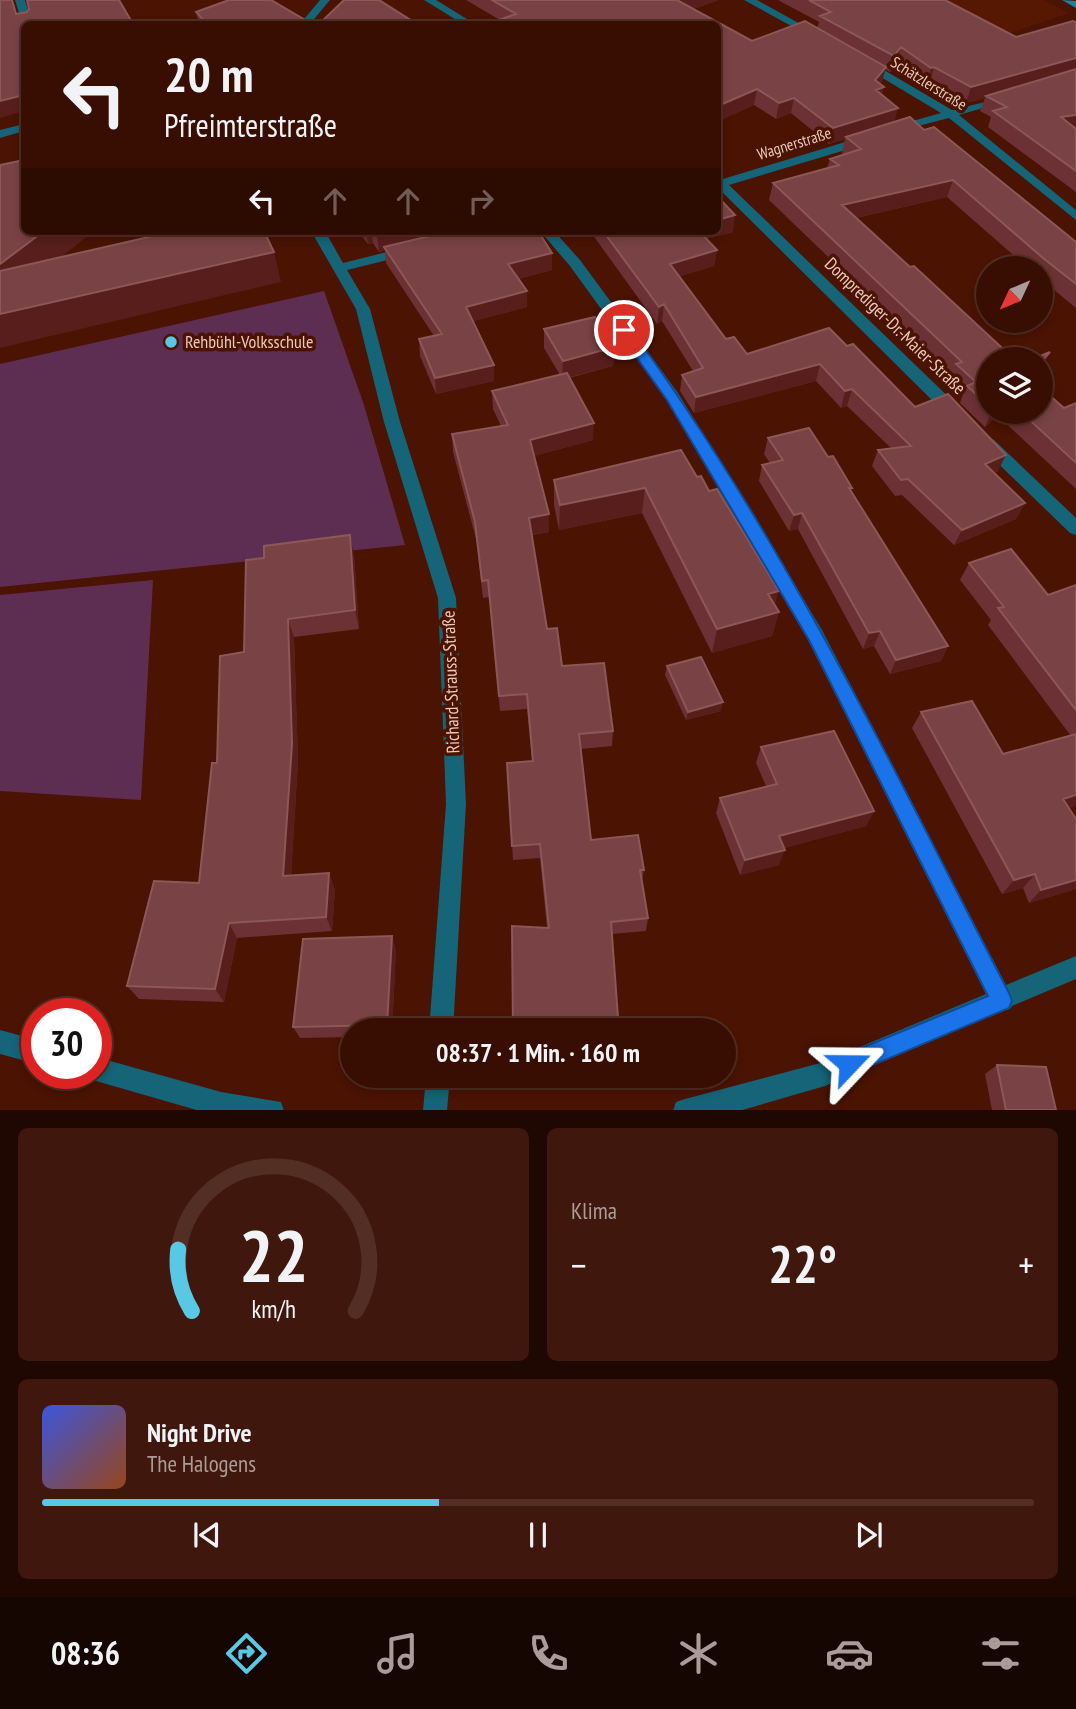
<!DOCTYPE html>
<html lang="de">
<head>
<meta charset="utf-8">
<style>
  body { margin:0; font-family:"PT Sans Narrow",sans-serif; background:#3f170c; color:#f1f3f6; height:100vh; display:flex; flex-direction:column; font-size:26px; white-space:nowrap }
  * { box-sizing:border-box; margin:0 }
  p { font-size:23px; color:#ab9c99 }
  .icon { flex:none; width:38px; height:38px; fill:none; stroke:currentColor; stroke-width:2; stroke-linecap:round; stroke-linejoin:round }
  .map { position:relative; height:1110px; overflow:hidden }
  .sheet { display:flex; flex-direction:column; gap:18px; padding:18px; background:#1f0801; flex:1 }
  .sheet>* { flex:none }
  .hud { position:absolute; left:21px; top:21px; width:700px; height:214px; border-radius:10px; box-shadow:0 4px 10px #0003,0 0 0 2px #522e24; background:#380e02; color:#f1f3f6; overflow:hidden }
  .needle { width:46px; rotate:226deg }
  .controls { position:absolute; left:976px; top:256px; display:grid; gap:14px }
  .controls a { display:grid; place-items:center; width:77px; height:77px; border-radius:50%; background:#380e02; box-shadow:0 4px 10px #0003,0 0 0 2px #522e24; font-size:35px }
  .speed { position:absolute; left:21px; top:998px; display:flex; gap:14px; font-size:35px; font-weight:700; text-align:center }
  .speed>* { display:grid; place-content:center; width:91px; height:91px; border-radius:50%; background:#380e02; box-shadow:0 4px 10px #0003,0 0 0 2px #522e24; line-height:1 }
  .speed .limit { border:10px solid #d22; background:#fff; color:#111 }
  .pin { position:absolute; display:grid; place-items:center; width:60px; height:60px; color:#fff; margin:-30px; border:4px solid #fff; border-radius:50%; box-shadow:0 2px 7px #0007 }
  .me { position:absolute; width:77px; margin:-38px; rotate:67deg; stroke-linejoin:round; filter:drop-shadow(0 0 5px #0008) }
  .turn { display:flex; align-items:center; gap:24px; height:147px; padding:0 28px; font-size:32px }
  .turn .icon { width:91px; height:91px; stroke-width:2.5 }
  .turn b { display:block; font-size:49px; line-height:60px }
  .lanes { display:flex; align-items:center; height:66px; padding:0 28px; background:#0003; justify-content:center; gap:35px; direction:ltr }
  .lanes .off { opacity:.35 }
  .big { font-size:52px; font-weight:800; line-height:1.1 }
  .sheet .widget { flex:1; display:flex; flex-direction:column; justify-content:center; gap:10px; min-width:0; padding:0 24px; border-radius:10px; background:#3f170c }
  .sheet .dial { align-items:center; gap:0 }
  .dial svg { height:182px; overflow:visible; fill:none; stroke:#522e24; stroke-width:7; stroke-linecap:round; text-anchor:middle }
  .dial text { fill:#f1f3f6; stroke:none }
  .song { display:flex; align-items:center; gap:21px }
  .cover { width:84px; height:84px; border-radius:10px; background:linear-gradient(135deg,hsl(230 70% 55%),hsl(20 70% 35%)) }
  .played { height:7px; border-radius:4px; background:linear-gradient(90deg,#59c8e5 40%,#522e24 40%) }
  .keys { display:flex; justify-content:space-around; direction:ltr }
  .heat { display:flex; justify-content:space-between; align-items:center; font-size:38px; direction:ltr }
  .sheet .tiles { flex:1; display:grid; gap:18px; grid-template-columns:1fr 1fr }
  .widget:last-child { grid-column:span 2 }
  .trip { position:absolute; left:340px; top:1018px; width:396px; height:70px; border-radius:35px; background:#380e02; box-shadow:0 4px 10px #0003,0 0 0 2px #522e24; font-weight:800; line-height:70px; text-align:center }
  .tabs { display:flex; height:112px; justify-content:space-around; align-items:center; background:#160601; color:#ab9c99 }
  .tabs .icon { width:49px; height:49px }
  .tabs .current { color:#59c8e5 }
  .tabs b { font-size:32px; color:#f1f3f6 }
  .map>svg:first-child { display:block }
  .built { fill:#561803 }
  .green { fill:#5e2d52 }
  .lines { fill:none; stroke-linecap:round; stroke-linejoin:round }
  .street { fill:#156477; fill-rule:evenodd }
  .secondary { fill:#1e839a; fill-rule:evenodd }
  .wall { fill:#6c3135 }
  .shaded-wall { fill:#581e1b }
  .building { fill:#794244; stroke:#8b5757; stroke-width:2 }
  .route { fill:#1a73e8; stroke:#114b97; stroke-width:2 }
  .poi-dot { fill:#59c8e5; stroke:#4a1302; stroke-width:2.5 }
  .labels { text-anchor:middle; stroke-width:7; stroke-linejoin:round; paint-order:stroke }
  .far-street-label { font-size:16px; fill:#ecc8bd; stroke:#4a1302 }
  .street-label { font-size:18px; fill:#ecc8bd; stroke:#4a1302 }
  .poi-label { font-size:18px; fill:#ecc8bd; stroke:#4a1302; text-anchor:start }
</style>
</head>
<body>
<div class="map">
<svg width="1076" height="1111" viewBox="0 0 1076 1111">
  <rect width="100%" height="100%" fill="#4a1302"/>
  <!-- built -->
  <path class="built" d="M 947,0 L 1043,0 L 1069,13 L 1008,34 Z"/>
  <!-- green -->
  <path class="green" d="M 324,291 L 364,405 L 405,545 L 0,587 L 0,364 Z
    M 153,580 L 141,800 L 0,791 L 0,595 Z"/>
  <g class="lines">
    <!-- street -->
    <path class="street" d="M 15,0 L 25,0 L 32,24 L 23,26 Z
      M 320,0 L 330,0 L 310,24 L 300,24 Z
      M 424,0 L 436,0 L 475,24 L 463,24 Z
      M 744,0 L 757,0 L 822,36 L 813,38 Z
      M 859,60 L 867,60 L 952,110 L 1010,96 L 1010,100 L 959,115 L 1076,210 L 1076,220 L 949,118 L 891,133 L 891,127 L 941,113 L 859,64 Z
      M 24,124 L 24,131 L 0,138 L 0,130 Z
      M 865,136 L 869,137 L 869,143 L 729,185 L 961,409 L 963,413 L 961,417 L 949,417 L 718,188 L 718,177 L 723,179 Z
      M 311,231 L 325,231 L 343,263 L 407,247 L 414,251 L 412,254 L 347,270 L 370,309 L 400,422 L 456,598 L 466,804 L 453,1031 L 429,1031 L 446,804 L 438,598 L 384,422 L 356,309 Z
      M 540,231 L 554,231 L 580,260 L 678,393 L 822,630 L 1006,985 L 1076,956 L 1076,979 L 1012,1006 L 1010,1009 L 999,1012 L 825,1086 L 739,1111 L 673,1111 L 676,1102 L 685,1099 L 824,1062 L 986,994 L 808,640 L 667,400 L 570,266 Z
      M 988,438 L 994,440 L 1076,518 L 1076,535 L 1070,533 L 982,448 L 980,444 L 982,440 Z
      M 0,1030 L 37,1040 L 37,1064 L 0,1054 Z
      M 96,1057 L 221,1092 L 281,1102 L 284,1111 L 200,1111 L 96,1081 L 87,1078 L 85,1073 L 96,1073 Z
      M 426,1076 L 450,1076 L 447,1111 L 423,1111 Z"/>
    <!-- secondary -->
    <path class="secondary" d="M 1062,0 L 1076,1 L 1076,8 Z"/>
  </g>
  <!-- wall -->
  <path class="wall" d="M 466,0 L 719,0 L 693,9 L 752,41 L 817,28 L 819,22 L 778,0 L 945,0 L 1016,37 L 1076,22 L 1076,192 L 988,127 L 991,117 L 980,111 L 985,98 L 966,103 L 930,82 L 927,84 L 897,62 L 890,72 L 885,69 L 880,84 L 882,95 L 894,122 L 924,130 L 1076,242 L 1076,308 L 1041,279 L 1041,268 L 1028,268 L 947,197 L 856,218 L 989,359 L 989,411 L 1041,411 L 1064,408 L 1076,403 L 1076,489 L 997,415 L 985,427 L 960,403 L 963,394 L 949,381 L 951,375 L 769,200 L 773,183 L 827,168 L 830,159 L 843,154 L 842,153 L 845,139 L 829,144 L 791,113 L 776,119 L 754,105 L 718,121 L 718,24 L 500,20 Z
    M 196,12 L 312,24 L 199,24 Z
    M 358,231 L 538,231 L 552,270 L 518,279 L 527,307 L 473,321 L 494,381 L 436,394 L 420,356 L 419,339 L 434,336 L 386,263 L 385,250 L 379,252 L 373,243 L 368,244 Z
    M 590,231 L 733,232 L 706,239 L 717,250 L 714,266 L 680,276 L 726,339 L 747,354 L 847,346 L 915,407 L 998,471 L 994,473 L 1025,503 L 1016,519 L 954,545 L 902,495 L 895,496 L 872,466 L 878,450 L 891,448 L 847,406 L 841,408 L 816,381 L 694,413 L 680,391 L 682,375 L 693,371 L 662,321 L 657,324 Z
    M 544,329 L 615,347 L 613,366 L 569,378 L 593,440 L 534,456 L 549,514 L 549,532 L 532,535 L 547,629 L 562,666 L 613,731 L 612,746 L 581,749 L 591,840 L 644,870 L 642,880 L 648,918 L 646,931 L 612,934 L 547,928 L 540,858 L 513,860 L 507,763 L 532,761 L 527,709 L 500,711 L 489,597 L 483,598 L 476,539 L 453,452 L 452,434 L 501,426 L 493,409 L 492,391 L 560,375 L 544,348 Z
    M 768,438 L 828,457 L 852,488 L 851,491 L 948,646 L 941,661 L 890,674 L 874,646 L 863,649 L 798,529 L 789,531 L 759,481 L 762,465 L 770,463 L 764,454 Z
    M 681,450 L 779,612 L 772,636 L 712,653 L 642,513 L 559,530 L 554,505 L 554,480 Z
    M 354,555 L 359,629 L 294,637 L 298,761 L 291,876 L 335,889 L 332,931 L 237,938 L 224,1002 L 139,999 L 127,986 L 199,883 L 217,763 L 244,652 L 264,558 Z
    M 969,563 L 1048,595 L 1076,585 L 1076,805 L 1069,808 L 1076,819 L 1076,889 L 1029,903 L 1023,888 L 1002,894 L 912,728 L 921,712 L 1003,754 L 1071,736 L 988,625 L 991,620 L 960,580 Z
    M 667,666 L 721,711 L 686,720 L 665,675 Z
    M 761,747 L 874,811 L 866,826 L 784,848 L 779,865 L 740,875 L 716,813 L 720,798 L 766,786 L 756,763 Z
    M 396,949 L 392,1031 L 352,1031 L 352,1037 L 300,1038 L 293,1027 Z
    M 997,1065 L 1056,1110 L 992,1110 L 985,1074 Z"/>
  <!-- shaded-wall -->
  <path class="shaded-wall" d="M 678,0 L 719,0 L 676,15 Z
    M 901,47 L 897,62 L 890,72 L 894,56 Z
    M 1076,58 L 1076,71 L 986,96 L 985,98 L 966,103 L 971,87 Z
    M 886,67 L 882,82 L 871,96 L 875,80 Z
    M 934,67 L 930,82 L 927,84 L 931,68 Z
    M 884,87 L 880,103 L 876,90 Z
    M 757,89 L 754,105 L 718,121 L 718,106 Z
    M 24,95 L 24,111 L 0,118 L 0,101 Z
    M 794,98 L 791,113 L 776,119 L 779,103 Z
    M 898,108 L 894,124 L 846,137 L 845,139 L 829,144 L 833,128 Z
    M 1076,115 L 1076,130 L 1061,117 Z
    M 953,180 L 947,197 L 838,222 L 842,205 Z
    M 735,215 L 733,232 L 692,243 L 693,231 L 718,231 L 718,220 Z
    M 44,231 L 88,231 L 89,235 L 0,305 L 0,264 Z
    M 366,231 L 371,231 L 373,243 L 368,244 Z
    M 394,231 L 464,231 L 384,247 L 385,250 L 379,252 L 377,235 Z
    M 717,250 L 714,266 L 668,280 L 670,264 Z
    M 274,252 L 281,282 L 0,348 L 0,314 Z
    M 552,253 L 552,270 L 509,281 L 508,264 Z
    M 527,291 L 527,307 L 467,323 L 466,307 Z
    M 664,304 L 662,321 L 657,324 L 659,307 Z
    M 615,347 L 613,366 L 562,379 L 563,361 Z
    M 1050,352 L 1042,369 L 1041,370 L 1041,362 Z
    M 820,364 L 816,381 L 694,413 L 696,397 Z
    M 494,365 L 494,381 L 436,394 L 435,378 Z
    M 852,389 L 847,406 L 841,408 L 845,391 Z
    M 992,411 L 999,411 L 997,415 L 985,427 Z
    M 594,423 L 593,440 L 530,457 L 530,440 Z
    M 1006,455 L 998,471 L 977,480 L 985,464 Z
    M 645,488 L 642,513 L 559,530 L 560,505 Z
    M 1025,503 L 1016,519 L 954,545 L 962,530 Z
    M 802,513 L 798,529 L 789,531 L 794,515 Z
    M 549,514 L 549,532 L 529,535 L 529,518 Z
    M 350,535 L 354,555 L 359,629 L 355,610 Z
    M 779,591 L 772,614 L 779,612 L 772,636 L 712,653 L 717,629 L 768,594 Z
    M 288,619 L 294,637 L 298,761 L 290,892 L 283,876 Z
    M 880,631 L 874,646 L 863,649 L 869,633 Z
    M 948,646 L 941,661 L 890,674 L 896,660 Z
    M 723,702 L 721,711 L 686,720 L 688,712 Z
    M 1076,795 L 1076,805 L 1051,814 L 1063,799 Z
    M 874,811 L 866,826 L 773,851 L 779,836 Z
    M 785,850 L 779,865 L 740,875 L 745,860 Z
    M 329,873 L 335,889 L 332,931 L 326,917 Z
    M 1035,874 L 1023,888 L 1002,894 L 1014,880 Z
    M 1076,880 L 1076,889 L 1029,903 L 1041,890 Z
    M 229,923 L 237,938 L 224,1002 L 215,989 Z
    M 392,936 L 396,949 L 392,1031 L 389,1031 L 387,1025 Z"/>
  <!-- building -->
  <path class="building" d="M 0,0 L 12,0 L 16,14 L 27,12 L 29,9 L 27,0 L 119,0 L 133,24 L 24,24 L 24,95 L 0,101 Z
    M 229,0 L 271,0 L 312,24 L 207,24 L 196,12 Z
    M 344,0 L 379,0 L 417,24 L 319,24 Z
    M 492,0 L 678,0 L 677,0 L 752,41 L 805,21 L 886,67 L 875,80 L 884,87 L 876,90 L 898,108 L 833,128 L 794,98 L 779,103 L 757,89 L 718,106 L 718,24 L 487,24 L 516,14 Z
    M 809,0 L 945,0 L 1016,37 L 1073,21 L 1076,22 L 1076,58 L 971,87 L 934,67 L 931,68 L 901,47 L 894,56 L 820,16 L 831,12 Z
    M 173,21 L 174,24 L 164,24 Z
    M 1076,69 L 1076,115 L 1061,117 L 1076,129 L 1076,171 L 993,111 L 1007,107 L 986,96 Z
    M 910,117 L 924,130 L 934,127 L 1076,242 L 1076,284 L 1043,258 L 953,180 L 842,205 L 910,267 L 914,266 L 1014,359 L 989,359 L 989,406 L 967,386 L 976,382 L 956,364 L 962,362 L 773,183 L 839,165 L 830,159 L 861,149 L 846,137 Z
    M 24,160 L 24,231 L 44,231 L 0,264 L 0,165 Z
    M 718,197 L 735,215 L 718,220 Z
    M 175,231 L 264,231 L 274,252 L 0,314 L 0,271 Z
    M 374,231 L 394,231 L 377,235 Z
    M 451,231 L 538,231 L 552,253 L 508,264 L 527,291 L 466,307 L 494,365 L 435,378 L 419,339 L 442,334 L 384,247 Z
    M 603,231 L 699,231 L 717,250 L 670,264 L 726,339 L 734,337 L 747,354 L 829,328 L 847,346 L 853,344 L 915,407 L 948,394 L 1006,455 L 985,464 L 1025,503 L 962,530 L 908,479 L 901,480 L 878,450 L 911,446 L 852,389 L 845,391 L 820,364 L 696,397 L 682,375 L 703,368 L 664,304 L 659,307 Z
    M 595,317 L 615,347 L 563,361 L 544,329 Z
    M 1050,352 L 1041,362 L 1041,359 L 1033,359 Z
    M 567,373 L 594,423 L 530,440 L 549,514 L 529,518 L 547,629 L 557,628 L 562,666 L 604,663 L 613,731 L 579,734 L 591,840 L 638,835 L 644,870 L 640,870 L 648,918 L 611,922 L 619,1031 L 513,1031 L 512,926 L 549,928 L 540,844 L 512,846 L 507,763 L 533,761 L 527,694 L 499,696 L 488,580 L 482,581 L 475,522 L 452,434 L 508,425 L 492,391 Z
    M 1041,388 L 1064,408 L 1076,403 L 1076,463 L 1020,411 L 1041,411 Z
    M 809,428 L 828,457 L 833,456 L 852,488 L 849,488 L 948,646 L 896,660 L 880,631 L 869,633 L 802,513 L 794,515 L 762,465 L 783,460 L 768,438 Z
    M 681,450 L 697,477 L 701,476 L 709,491 L 717,489 L 779,591 L 768,594 L 779,612 L 717,629 L 645,488 L 560,505 L 554,480 Z
    M 350,535 L 355,610 L 288,619 L 292,744 L 283,876 L 329,873 L 326,917 L 229,923 L 215,989 L 127,986 L 154,881 L 199,883 L 212,763 L 217,763 L 220,656 L 244,652 L 246,560 L 264,558 L 264,546 Z
    M 1011,549 L 1048,595 L 1076,585 L 1076,710 L 998,608 L 1004,607 L 969,563 Z
    M 701,657 L 723,702 L 688,712 L 667,666 Z
    M 972,701 L 1003,754 L 1076,734 L 1076,795 L 1063,799 L 1076,819 L 1076,880 L 1041,890 L 1035,874 L 1014,880 L 921,712 Z
    M 834,731 L 874,811 L 779,836 L 785,850 L 745,860 L 720,798 L 777,784 L 761,747 Z
    M 392,936 L 387,1025 L 293,1027 L 303,939 Z
    M 997,1065 L 1046,1067 L 1056,1110 L 1006,1110 Z"/>
  <!-- route -->
  <path class="route" d="M 624,326 L 629,327 C 781,533 892,767 1009,993 L 1012,1001 L 1009,1008 L 849,1075 L 842,1072 L 838,1064 L 842,1056 L 988,996 L 809,640 L 667,400 L 617,330 Z"/>
  <!-- markers -->
  <circle class="poi-dot" cx="171" cy="342" r="7"/>
  <g class="labels">
    <!-- far-street labels -->
    <g class="far-street-label">
      <text transform="translate(929 83) rotate(32)" y="6">Schätzlerstraße</text>
      <text transform="translate(794 143) rotate(-17)" y="6">Wagnerstraße</text>
    </g>
    <!-- street labels -->
    <g class="street-label">
      <text transform="translate(895 326) rotate(44)" y="6">Domprediger-Dr.-Maier-Straße</text>
      <text transform="translate(451 682) rotate(-92)" y="6">Richard-Strauss-Straße</text>
    </g>
    <!-- poi labels -->
    <g class="poi-label">
      <text x="185" y="348">Rehbühl-Volksschule</text>
    </g>
  </g>
</svg>
<div class="controls">
<a><svg class="needle" viewBox="-14 -14 28 28"><path d="M0-13l5 13h-10z" fill="#e53935"/><path d="M0 13l5-13h-10z" fill="#ab9c99"/></svg></a>
<a><svg class="icon" aria-label="layers" viewBox="0 0 24 24"><path d="M12 4l9 5-9 5-9-5zM3 14l9 5 9-5"/></svg></a>
</div>
<div class="speed"><div class="limit">30</div></div>
<div class="pin" style="left:624px;top:330px;background:#d93025"><svg class="icon" aria-label="arrive" viewBox="0 0 24 24"><path d="M6 21V4h12l-3 4 3 4H6"/></svg></div>
<svg class="me" style="left:849px;top:1064px" viewBox="-20 -20 40 40"><path d="M0-17L14 15 0 8-14 15z" fill="#1a73e8" stroke="#fff" stroke-width="4"/></svg>
<div class="trip">08:37 · 1 Min. · 160 m</div>
<div class="hud">
<div class="turn"><svg class="icon" aria-label="left" viewBox="0 0 24 24"><path d="M17 20v-9H6M10 6l-5 5 5 5"/></svg><div><b>20 m</b>Pfreimterstraße</div></div>
<div class="lanes"><svg class="icon" aria-label="left" viewBox="0 0 24 24"><path d="M17 20v-9H6M10 6l-5 5 5 5"/></svg><svg class="icon off" aria-label="ahead" viewBox="0 0 24 24"><path d="M12 20V5M6 11l6-6 6 6"/></svg><svg class="icon off" aria-label="ahead" viewBox="0 0 24 24"><path d="M12 20V5M6 11l6-6 6 6"/></svg><svg class="icon off" aria-label="right" viewBox="0 0 24 24"><path d="M7 20v-9h11M14 6l5 5-5 5"/></svg></div>
</div>
</div>
<section class="sheet">
<div class="tiles">
<div class="widget dial"><svg viewBox="0 0 100 80">
<path d="M14 69A42 42 0 1 1 86 69"/>
<path d="M14 69A42 42 0 0 1 8 42" stroke="#59c8e5"/>
<text x="50" y="56" font-size="32" font-weight="700">22</text>
<text x="50" y="72" font-size="11">km/h</text>
</svg></div>
<div class="widget"><p>Klima</p>
<div class="heat"><a>−</a><b class="big">22°</b><a>+</a></div>
</div>
<div class="widget">
<div class="song"><i class="cover"></i><div><b>Night Drive</b><p>The Halogens</p></div></div>
<div class="played"></div>
<div class="keys"><svg class="icon" aria-label="previous" viewBox="0 0 24 24"><path d="M18 5L8 12l10 7zM5 5v14"/></svg><svg class="icon" aria-label="pause" viewBox="0 0 24 24"><path d="M8 5v14M16 5v14"/></svg><svg class="icon" aria-label="next" viewBox="0 0 24 24"><path d="M6 5l10 7-10 7zM19 5v14"/></svg></div>
</div>
</div>
</section>
<nav class="tabs">
<b>08:36</b>
<svg class="icon current" aria-label="directions" viewBox="0 0 24 24"><path d="M12 3l9 9-9 9-9-9zM9 14v-3h6M13 9l2 2-2 2"/></svg>
<svg class="icon" aria-label="music" viewBox="0 0 24 24"><path d="M9 18V5l10-2v13"/><circle cx="6" cy="18" r="3"/><circle cx="16" cy="16" r="3"/></svg>
<svg class="icon" aria-label="phone" viewBox="0 0 24 24"><path d="M5 4h4l2 5-3 2q2 4 5 5l2-3 5 2v4C11 20 4 13 5 4z"/></svg>
<svg class="icon" aria-label="climate" viewBox="0 0 24 24"><path d="M12 3v18M4 7l16 10M4 17L20 7"/></svg>
<svg class="icon" aria-label="car" viewBox="0 0 24 24"><path d="M5 17H2v-5l4-1 3-4h7l3 4 3 1v5h-3M9 17h6M6 11h13"/><circle cx="7" cy="17" r="2"/><circle cx="17" cy="17" r="2"/></svg>
<svg class="icon" aria-label="filters" viewBox="0 0 24 24"><path d="M4 7h16M4 17h16"/><circle cx="9" cy="7" r="2"/><circle cx="15" cy="17" r="2"/></svg>
</nav>
</body>
</html>
